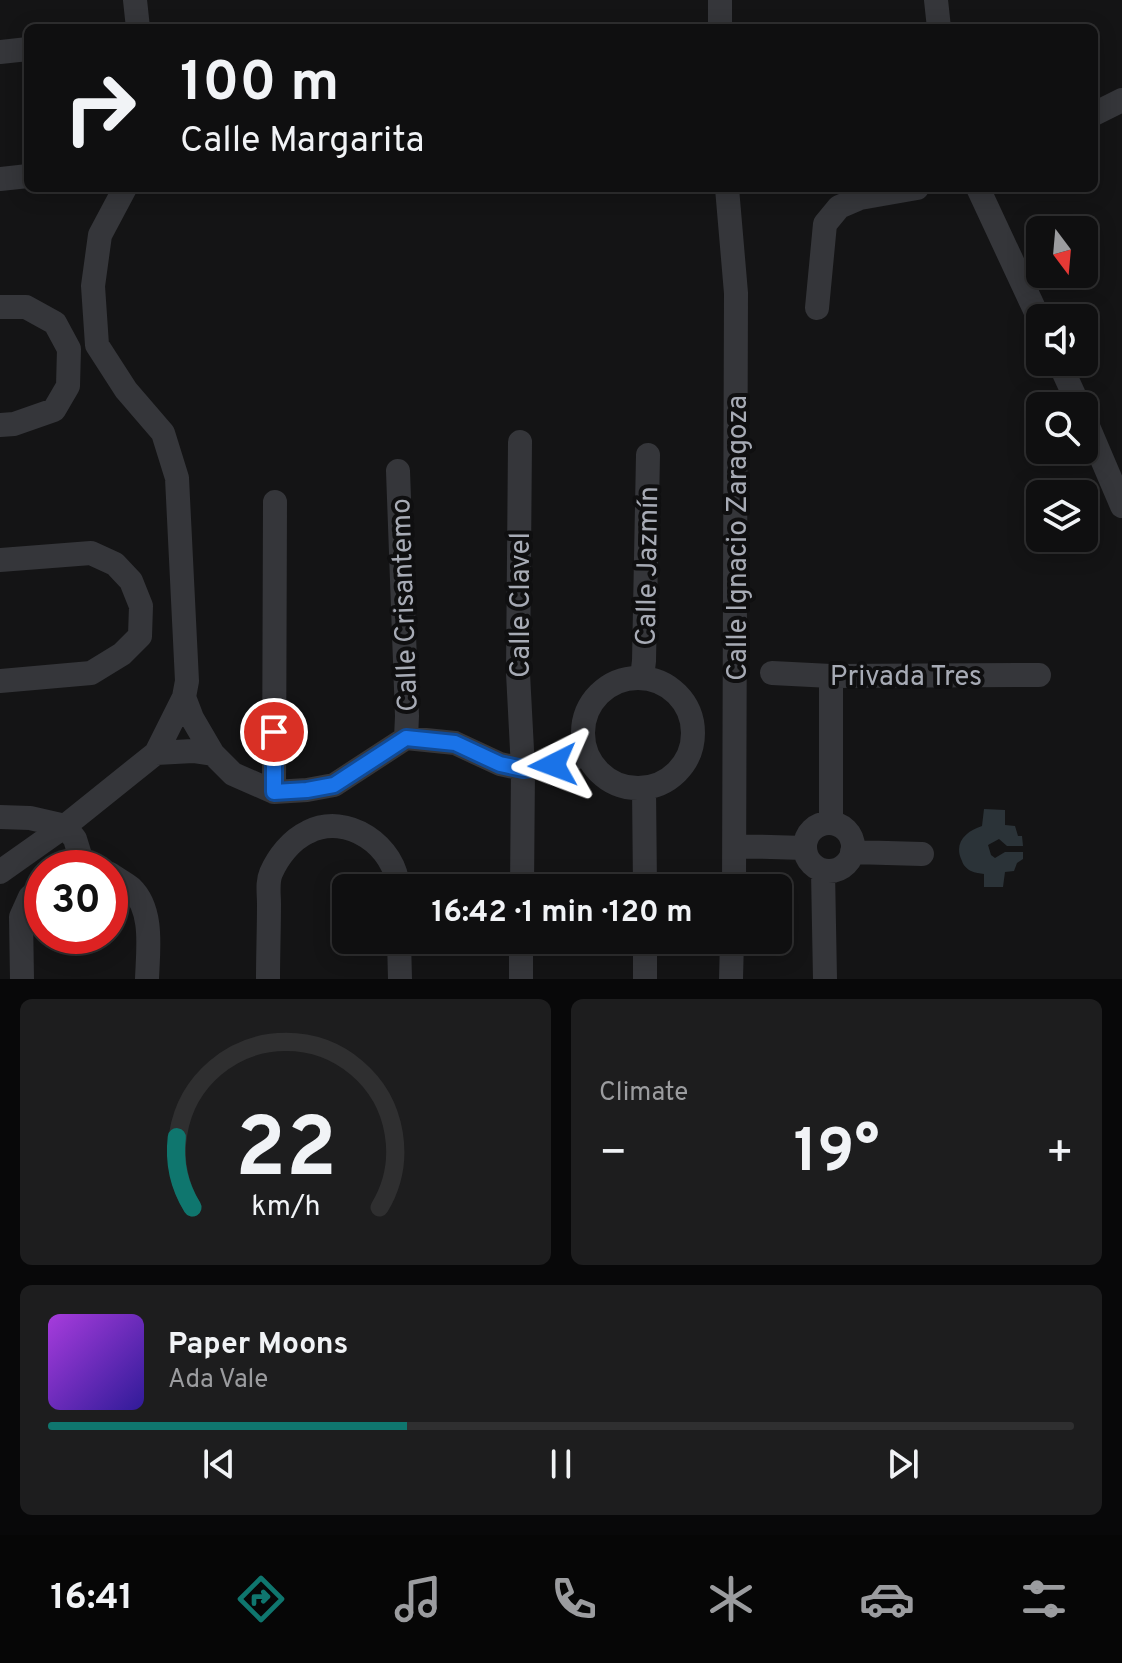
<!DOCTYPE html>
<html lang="en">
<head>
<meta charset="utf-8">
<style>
  body { margin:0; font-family:Overpass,sans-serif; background:#1d1d1e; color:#f1f3f6; height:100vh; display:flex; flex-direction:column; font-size:30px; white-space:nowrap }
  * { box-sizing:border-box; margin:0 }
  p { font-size:26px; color:#9b9c9f }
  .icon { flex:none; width:44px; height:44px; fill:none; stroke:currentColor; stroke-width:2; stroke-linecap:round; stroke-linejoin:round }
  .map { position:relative; height:979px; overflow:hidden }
  .sheet { display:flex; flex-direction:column; gap:20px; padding:20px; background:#080809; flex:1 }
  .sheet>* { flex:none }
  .banner { position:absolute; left:24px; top:24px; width:1074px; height:168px; border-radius:12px; box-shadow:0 4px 20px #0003,0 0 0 2px #2f2f30; background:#0f0f10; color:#f1f3f6; overflow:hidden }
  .needle { width:52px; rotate:164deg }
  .fabs { position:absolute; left:1026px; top:216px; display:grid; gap:16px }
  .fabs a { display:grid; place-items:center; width:72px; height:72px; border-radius:12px; background:#0f0f10; box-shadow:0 4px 20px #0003,0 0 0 2px #2f2f30; font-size:40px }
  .speed { position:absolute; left:24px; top:850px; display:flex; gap:16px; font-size:40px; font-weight:700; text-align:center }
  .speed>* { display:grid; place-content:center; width:104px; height:104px; border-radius:50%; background:#0f0f10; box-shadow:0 4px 20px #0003,0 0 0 2px #2f2f30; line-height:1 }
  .speed .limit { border:12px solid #d22; background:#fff; color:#111 }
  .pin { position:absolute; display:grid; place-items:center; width:68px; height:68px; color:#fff; margin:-34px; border:4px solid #fff; border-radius:50%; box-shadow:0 2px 8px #0007 }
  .me { position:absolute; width:88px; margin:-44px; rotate:267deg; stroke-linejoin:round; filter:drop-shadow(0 0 6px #0008) }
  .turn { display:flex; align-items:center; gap:28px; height:168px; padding:0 24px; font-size:36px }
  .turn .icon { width:104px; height:104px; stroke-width:2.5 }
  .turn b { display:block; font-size:56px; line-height:68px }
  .big { font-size:60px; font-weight:700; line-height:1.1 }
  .sheet .tile { flex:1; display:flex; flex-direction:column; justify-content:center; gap:12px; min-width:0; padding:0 28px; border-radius:12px; background:#1d1d1e }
  .sheet .dial { align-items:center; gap:0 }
  .dial svg { height:208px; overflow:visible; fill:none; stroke:#2f2f30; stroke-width:7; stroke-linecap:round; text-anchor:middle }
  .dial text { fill:#f1f3f6; stroke:none }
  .song { display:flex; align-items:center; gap:24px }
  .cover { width:96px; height:96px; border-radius:12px; background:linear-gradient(135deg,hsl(280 70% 55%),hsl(250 70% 35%)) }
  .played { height:8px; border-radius:4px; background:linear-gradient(90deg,#0f766e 35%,#2f2f30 35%) }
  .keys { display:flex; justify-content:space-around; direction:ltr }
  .heat { display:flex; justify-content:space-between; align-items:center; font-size:44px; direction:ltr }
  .sheet .tiles { flex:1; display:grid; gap:20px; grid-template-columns:1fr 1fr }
  .tile:last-child { grid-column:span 2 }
  .trip { position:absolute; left:332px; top:874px; width:460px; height:80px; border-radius:12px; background:#0f0f10; box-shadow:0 4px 20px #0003,0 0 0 2px #2f2f30; font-weight:700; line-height:80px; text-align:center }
  .tab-bar { display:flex; height:128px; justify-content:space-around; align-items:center; background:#060606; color:#9b9c9f }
  .tab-bar .icon { width:56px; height:56px }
  .tab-bar .current { color:#0f766e }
  .tab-bar b { font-size:36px; color:#f1f3f6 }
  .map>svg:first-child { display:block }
  .water { fill:#2b3338 }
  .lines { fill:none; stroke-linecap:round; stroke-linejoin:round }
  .street { stroke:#35363a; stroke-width:24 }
  .route-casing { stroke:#114b97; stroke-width:20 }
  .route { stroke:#1a73e8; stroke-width:14 }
  .labels { text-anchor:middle; stroke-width:8; stroke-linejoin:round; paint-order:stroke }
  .street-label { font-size:28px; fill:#a7abb5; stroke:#0f0f10 }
</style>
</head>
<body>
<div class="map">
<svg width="1122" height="979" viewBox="0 0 1122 979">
  <rect width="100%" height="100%" fill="#141415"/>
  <!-- water -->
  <path class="water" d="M 984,809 L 1005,810 L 1005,825 L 1015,826 L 1018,836 L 1022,836 L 1023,846 L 1007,846 L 999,839 L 988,845 L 991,855 L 995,858 L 1005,852 L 1023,852 L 1023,859 L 1017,863 L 1014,871 L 1005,872 L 1003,887 L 984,887 L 984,874 C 980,873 975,873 971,871 C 967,869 963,865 962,861 C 953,843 966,831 982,826 Z"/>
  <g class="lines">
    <!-- street -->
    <path class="street" d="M 135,0 L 138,28
      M 936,0 L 939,28
      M 720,28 L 720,0
      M 0,52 L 28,49
      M 1094,114 L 1122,100
      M 0,179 L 28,176
      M 727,188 L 736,293 L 734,888
      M 978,188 L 1040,321
      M 0,307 L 26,307 L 55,323 L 69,349 L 68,386 L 54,410 L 14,424 L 0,425
      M 817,308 L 825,224 L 839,207 L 860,198 L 917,188
      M 1059,362 L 1079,406
      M 1084,417 L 1122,506
      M 520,442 L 518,673 L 523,769 L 522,888
      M 398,471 L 407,716 L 406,738
      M 0,560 L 91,553 L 115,564 L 131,581 L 141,606 L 140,636 L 122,654 L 91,673 L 0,681
      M 772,673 L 831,676 L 1039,675
      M 642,677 L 644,661 L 648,455
      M583 733a55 55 0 1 1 110 0a55 55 0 1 1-110 0Z
      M 184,697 L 192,718 L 213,754 L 233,774 L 274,792 L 307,790 L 334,785 L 406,738 L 455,743 L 500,764 L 523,769 L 553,765 L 586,754
      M 156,753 L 193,751 L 213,754
      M 644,788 L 645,888
      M 274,792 L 275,502
      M 0,817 L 30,818 L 65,826 L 75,839 L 83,865
      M 831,823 L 831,676
      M805 847a24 24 0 1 1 48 0a24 24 0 1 1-48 0Z
      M 735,846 L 805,848
      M 852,852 L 922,854
      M 823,871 L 825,979
      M 0,872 L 65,826 L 156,753 L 184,697 L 187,681 L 177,478 L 163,433 L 126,390 L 97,345 L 93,286 L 100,235 L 125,188
      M 110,874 C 117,879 125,883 131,888 C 154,910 148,950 147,979
      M 399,940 L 400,979
      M 645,940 L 645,979
      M 22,979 L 21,917 L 30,897 L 42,887
      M 268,979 C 268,954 269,929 269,904 C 269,894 267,882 271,873 C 278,857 291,840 308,832 C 347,812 396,846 398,888
      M 521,979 L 521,940
      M 731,979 L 732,940"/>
  </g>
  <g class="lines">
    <defs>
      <path id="route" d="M 274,732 L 274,792 L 307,790 L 334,785 L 406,738 L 455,743 L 500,764 L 523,769 L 553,765"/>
    </defs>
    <!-- route casing -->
    <use href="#route" class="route-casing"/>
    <!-- route -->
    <use href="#route" class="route"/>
  </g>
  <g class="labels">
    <!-- street labels -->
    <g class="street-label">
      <text transform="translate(736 538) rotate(-90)" y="10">Calle Ignacio Zaragoza</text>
      <text transform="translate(646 566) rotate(-89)" y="10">Calle Jazmín</text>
      <text transform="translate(403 605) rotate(-92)" y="10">Calle Crisantemo</text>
      <text transform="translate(519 605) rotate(-90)" y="10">Calle Clavel</text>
      <text x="906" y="685">Privada Tres</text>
    </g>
  </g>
</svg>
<div class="fabs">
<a><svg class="needle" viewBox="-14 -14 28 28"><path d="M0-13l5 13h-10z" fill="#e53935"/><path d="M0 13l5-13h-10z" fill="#9b9c9f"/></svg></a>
<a><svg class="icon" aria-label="sound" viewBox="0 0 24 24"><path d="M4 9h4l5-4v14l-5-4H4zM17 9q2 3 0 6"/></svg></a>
<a><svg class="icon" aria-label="search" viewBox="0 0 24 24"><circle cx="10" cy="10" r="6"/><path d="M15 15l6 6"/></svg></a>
<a><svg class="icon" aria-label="layers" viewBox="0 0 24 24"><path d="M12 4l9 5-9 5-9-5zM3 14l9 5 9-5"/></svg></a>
</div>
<div class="speed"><div class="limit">30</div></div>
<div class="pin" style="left:274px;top:732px;background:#d93025"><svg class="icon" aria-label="arrive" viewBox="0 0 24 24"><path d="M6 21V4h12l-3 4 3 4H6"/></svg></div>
<svg class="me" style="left:553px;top:765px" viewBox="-20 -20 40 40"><path d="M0-17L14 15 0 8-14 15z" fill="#1a73e8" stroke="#fff" stroke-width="4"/></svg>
<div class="trip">16:42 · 1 min · 120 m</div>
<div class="banner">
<div class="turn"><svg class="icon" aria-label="right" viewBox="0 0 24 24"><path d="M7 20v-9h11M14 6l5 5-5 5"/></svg><div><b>100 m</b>Calle Margarita</div></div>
</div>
</div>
<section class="sheet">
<div class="tiles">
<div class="tile dial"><svg viewBox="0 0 100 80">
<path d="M14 69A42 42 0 1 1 86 69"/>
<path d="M14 69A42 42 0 0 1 8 42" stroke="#0f766e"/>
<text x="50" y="56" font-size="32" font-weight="700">22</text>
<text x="50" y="72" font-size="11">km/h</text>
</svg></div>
<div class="tile"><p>Climate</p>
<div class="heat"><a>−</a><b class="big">19°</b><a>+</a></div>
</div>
<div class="tile">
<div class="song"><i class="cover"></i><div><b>Paper Moons</b><p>Ada Vale</p></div></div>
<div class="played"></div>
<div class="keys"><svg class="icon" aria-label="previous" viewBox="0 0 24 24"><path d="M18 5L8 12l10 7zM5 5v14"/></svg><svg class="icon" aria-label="pause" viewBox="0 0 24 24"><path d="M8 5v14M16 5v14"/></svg><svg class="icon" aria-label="next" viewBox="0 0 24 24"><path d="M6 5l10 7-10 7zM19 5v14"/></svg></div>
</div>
</div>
</section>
<nav class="tab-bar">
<b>16:41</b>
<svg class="icon current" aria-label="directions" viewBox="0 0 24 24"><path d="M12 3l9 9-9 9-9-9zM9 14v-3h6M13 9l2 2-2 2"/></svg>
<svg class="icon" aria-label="music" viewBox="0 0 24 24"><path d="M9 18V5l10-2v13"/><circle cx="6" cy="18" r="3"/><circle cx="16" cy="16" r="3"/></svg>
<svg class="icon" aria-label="phone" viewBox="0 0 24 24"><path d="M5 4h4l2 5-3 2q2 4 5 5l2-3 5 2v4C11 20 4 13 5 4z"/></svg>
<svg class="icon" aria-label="climate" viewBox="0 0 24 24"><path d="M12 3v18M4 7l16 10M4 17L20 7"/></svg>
<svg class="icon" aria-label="car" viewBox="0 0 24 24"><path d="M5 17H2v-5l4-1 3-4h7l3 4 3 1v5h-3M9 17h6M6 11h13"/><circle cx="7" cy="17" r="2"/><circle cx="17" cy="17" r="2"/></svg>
<svg class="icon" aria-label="filters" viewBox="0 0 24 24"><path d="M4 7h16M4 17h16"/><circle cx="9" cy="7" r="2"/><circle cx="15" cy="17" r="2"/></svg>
</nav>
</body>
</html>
